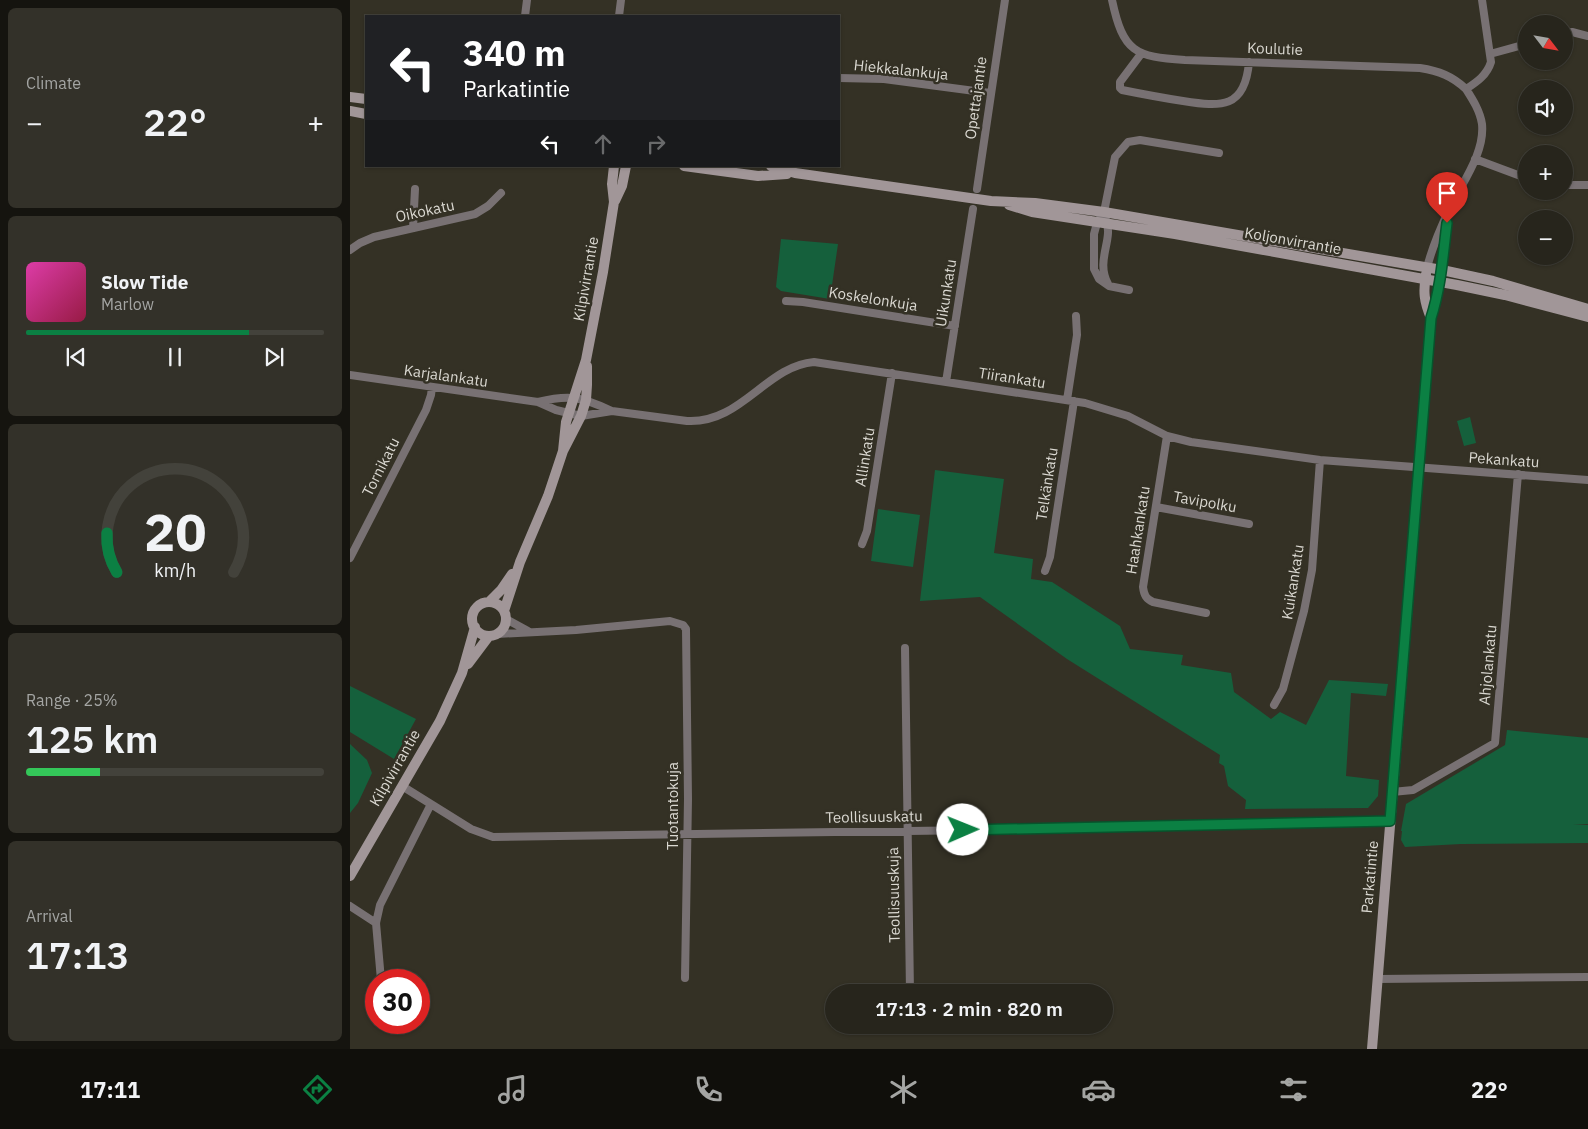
<!DOCTYPE html>
<html lang="en">
<head>
<meta charset="utf-8">
<style>
  body { margin:0; font-family:"IBM Plex Sans",sans-serif; background:#333129; color:#f1f3f6; height:100vh; display:flex; flex-direction:column; font-size:19px; white-space:nowrap }
  * { box-sizing:border-box; margin:0 }
  p { font-size:16px; color:#a4a5a3 }
  .icon { flex:none; width:28px; height:28px; fill:none; stroke:currentColor; stroke-width:2; stroke-linecap:round; stroke-linejoin:round }
  .map { position:relative; flex:1; overflow:hidden }
  .details { display:flex; flex-direction:column; gap:8px; padding:8px; background:#15140f; width:350px }
  .details>* { flex:none }
  .hud { position:absolute; left:15px; top:15px; width:475px; height:152px; border-radius:0px; box-shadow:0 1px 4px #0004,0 0 0 1px #43423b; background:#202124; color:#fff; overflow:hidden }
  .needle { width:32px; rotate:121deg }
  .buttons { position:absolute; left:1168px; top:15px; display:grid; gap:10px }
  .buttons a { display:grid; place-items:center; width:55px; height:55px; border-radius:50%; background:#27251c; box-shadow:0 1px 4px #0004,0 0 0 1px #43423b; font-size:25px }
  .speed { position:absolute; left:15px; top:969px; display:flex; gap:10px; font-size:25px; font-weight:700; text-align:center }
  .speed>* { display:grid; place-content:center; width:65px; height:65px; border-radius:50%; background:#27251c; box-shadow:0 1px 4px #0004,0 0 0 1px #43423b; line-height:1 }
  .speed .limit { border:8px solid #d22; background:#fff; color:#111 }
  .pin { position:absolute; display:grid; place-items:center; width:42px; height:42px; color:#fff; margin:-51px -21px; border-radius:50% 50% 50% 0; rotate:-45deg; box-shadow:0 0 5px #0007 }
  .pin .icon { rotate:45deg }
  .me { position:absolute; width:55px; margin:-28px; rotate:89deg; stroke-linejoin:round; filter:drop-shadow(0 0 4px #0008) }
  .turn { display:flex; align-items:center; gap:18px; height:105px; padding:0 15px; font-size:22px }
  .turn .icon { width:65px; height:65px; stroke-width:2.5 }
  .turn b { display:block; font-size:35px; line-height:42px }
  .lanes { display:flex; align-items:center; height:48px; padding:0 15px; background:#0003; justify-content:center; gap:25px; direction:ltr }
  .lanes .off { opacity:.35 }
  .big { font-size:38px; font-weight:600; line-height:1.1 }
  .details .tile { flex:1; display:flex; flex-direction:column; justify-content:center; gap:8px; min-width:0; padding:0 18px; border-radius:8px; background:#333129 }
  .details .dial { align-items:center; gap:0 }
  .dial svg { height:130px; overflow:visible; fill:none; stroke:#43423b; stroke-width:7; stroke-linecap:round; text-anchor:middle }
  .dial text { fill:#f1f3f6; stroke:none }
  .song { display:flex; align-items:center; gap:15px }
  .cover { width:60px; height:60px; border-radius:8px; background:linear-gradient(135deg,hsl(320 70% 55%),hsl(340 70% 35%)) }
  .played { height:5px; border-radius:2px; background:linear-gradient(90deg,#0b8043 75%,#43423b 75%) }
  .keys { display:flex; justify-content:space-around; direction:ltr }
  .heat { display:flex; justify-content:space-between; align-items:center; font-size:28px; direction:ltr }
  .charge { height:8px; border-radius:4px; background:linear-gradient(90deg,#34c759 25%,#43423b 0) }
  .trip { position:absolute; left:475px; top:984px; width:288px; height:50px; border-radius:25px; background:#27251c; box-shadow:0 1px 4px #0004,0 0 0 1px #43423b; font-weight:600; line-height:50px; text-align:center }
  .dock { display:flex; height:80px; justify-content:space-around; align-items:center; background:#100f0b; color:#a4a5a3 }
  .dock .icon { width:35px; height:35px }
  .dock .on { color:#0b8043 }
  .dock b { font-size:22px; color:#f1f3f6 }
  main { display:flex; flex:1; min-height:0 }
  .map>svg:first-child { display:block }
  .green { fill:#15603c }
  .lines { fill:none; stroke-linecap:round; stroke-linejoin:round }
  .street { stroke:#787173; stroke-width:8 }
  .secondary { stroke:#a19698; stroke-width:10 }
  .route-casing { stroke:#07532c; stroke-width:12 }
  .route { stroke:#0b8043; stroke-width:9 }
  .labels { text-anchor:middle; stroke-width:5; stroke-linejoin:round; paint-order:stroke }
  .street-label { font-size:15px; fill:#dad8d1; stroke:#343125 }
</style>
</head>
<body>
<main>
<section class="details">
<div class="tile"><p>Climate</p>
<div class="heat"><a>−</a><b class="big">22°</b><a>+</a></div>
</div>
<div class="tile">
<div class="song"><i class="cover"></i><div><b>Slow Tide</b><p>Marlow</p></div></div>
<div class="played"></div>
<div class="keys"><svg class="icon" aria-label="previous" viewBox="0 0 24 24"><path d="M18 5L8 12l10 7zM5 5v14"/></svg><svg class="icon" aria-label="pause" viewBox="0 0 24 24"><path d="M8 5v14M16 5v14"/></svg><svg class="icon" aria-label="next" viewBox="0 0 24 24"><path d="M6 5l10 7-10 7zM19 5v14"/></svg></div>
</div>
<div class="tile dial"><svg viewBox="0 0 100 80">
<path d="M14 69A42 42 0 1 1 86 69"/>
<path d="M14 69A42 42 0 0 1 8 45" stroke="#0b8043"/>
<text x="50" y="56" font-size="32" font-weight="700">20</text>
<text x="50" y="72" font-size="11">km/h</text>
</svg></div>
<div class="tile"><p>Range · 25%</p><b class="big">125 km</b><div class="charge"></div></div>
<div class="tile"><p>Arrival</p><b class="big">17:13</b></div>
</section>
<div class="map">
<svg width="1238" height="1049" viewBox="0 0 1238 1049">
  <rect width="100%" height="100%" fill="#343125"/>
  <!-- green -->
  <path class="green" d="M 431,239 L 488,244 L 480,299 L 431,291 L 426,287 Z
    M 1120,417 L 1126,443 L 1114,446 L 1107,421 Z
    M 585,470 L 654,479 L 644,553 L 683,559 L 681,579 L 702,582 L 770,626 L 780,649 L 833,655 L 831,665 L 881,673 L 884,692 L 921,719 L 930,712 L 956,725 L 979,680 L 1038,684 L 1036,696 L 1001,693 L 996,776 L 1029,780 L 1028,796 L 1018,808 L 895,809 L 896,800 L 878,786 L 874,766 L 869,763 L 870,755 L 717,659 L 630,597 L 570,601 Z
    M 528,509 L 570,515 L 563,567 L 521,561 Z
    M 0,686 L 66,719 L 44,759 L 0,732 Z
    M 1157,730 L 1238,738 L 1238,824 L 1223,825 L 1238,825 L 1238,843 L 1111,844 L 1055,847 L 1051,840 L 1052,831 L 1051,831 L 1056,804 L 1155,745 Z
    M 0,744 L 17,760 L 22,773 L 8,803 L 0,813 Z"/>
  <g class="lines">
    <!-- street -->
    <path class="street" d="M 762,0 C 773,52 785,57 835,60 L 1070,68 C 1089,71 1102,76 1116,89
      M 175,16 L 177,0
      M 269,16 L 271,0
      M 1214,33 L 1222,32 L 1238,36
      M 791,54 L 770,82 L 770,88 L 772,90 C 792,94 813,98 833,101 C 871,107 895,109 899,62
      M 1140,54 L 1176,44
      M 489,78 L 534,79 L 640,93
      M 1125,159 L 1176,178
      M 1214,185 L 1238,185
      M 627,189 L 655,0
      M 756,220 C 764,240 745,260 758,284
      M 63,228 L 65,189
      M 0,250 L 10,243 L 24,237 L 125,214 L 138,206 L 151,193
      M 1077,268 C 1082,247 1090,229 1099,210 C 1111,184 1135,154 1132,124 C 1130,111 1123,100 1116,89 C 1127,82 1137,75 1141,62 L 1132,0
      M 1092,270 L 1097,220
      M 779,290 L 759,286 L 749,279 L 744,269 L 744,234 L 747,223 L 754,212 L 765,157 L 778,142 L 790,140 L 869,153
      M 436,301 L 453,302 L 605,326
      M 0,375 L 188,402 L 206,410 L 231,416 L 262,411 C 232,397 220,394 188,402
      M 596,382 L 623,209
      M 717,400 L 727,335 L 726,316
      M 262,411 L 337,421 C 391,424 416,366 464,362 L 735,403 L 778,416 L 817,436 L 841,442 L 970,460 L 1238,480
      M 817,436 L 793,587 C 794,595 796,599 803,602 L 856,613
      M 806,507 L 899,524
      M 512,544 L 517,531 L 542,373
      M 0,558 L 76,410 L 81,395 L 82,387
      M 695,571 L 700,557 L 724,401
      M 156,619 L 178,631
      M 147,634 L 226,630 L 320,621 L 333,625 L 336,629 L 338,799 L 335,978
      M 555,648 L 560,992
      M 924,705 L 933,689 L 954,611 L 962,570 L 970,460
      M 52,786 L 121,829 L 143,837 L 763,828 L 1039,821
      M 1042,792 L 1063,790 L 1145,743 L 1168,474
      M 0,906 L 26,923
      M 1027,979 L 1238,977
      M 31,980 L 26,923 L 30,905 L 81,804"/>
    <!-- secondary -->
    <path class="secondary" d="M 0,97 L 16,99
      M 0,111 L 16,114
      M 334,166 L 408,176 L 437,174
      M 421,166 L 445,173 L 641,201 L 685,203 L 754,212 L 1092,270 L 1143,281 L 1238,309
      M 265,201 L 272,186 L 276,166
      M 659,205 L 682,212 L 825,234 L 1107,285 L 1155,295 L 1238,317
      M 1076,274 C 1073,292 1074,301 1081,318
      M 213,451 L 216,422 L 236,360 L 253,272 L 264,202 L 262,184 L 264,166
      M 139,602 L 151,590 L 162,574
      M122 619a17 17 0 1 1 34 0a17 17 0 1 1-34 0Z
      M 154,611 L 170,562 L 198,496 L 213,451 L 231,416 L 236,400 L 237,385 L 237,366
      M 118,664 L 139,636
      M 0,876 L 90,721 L 112,673 L 125,627
      M 1022,1049 L 1081,318 L 1087,296 L 1092,270"/>
  </g>
  <g class="lines">
    <defs>
      <path id="route" d="M 613,830 L 1040,821 L 1081,318 C 1091,287 1093,255 1097,223"/>
    </defs>
    <!-- route casing -->
    <use href="#route" class="route-casing"/>
    <!-- route -->
    <use href="#route" class="route"/>
  </g>
  <g class="labels">
    <!-- street labels -->
    <g class="street-label">
      <text transform="translate(925 49) rotate(2)" y="5">Koulutie</text>
      <text transform="translate(551 70) rotate(6)" y="5">Hiekkalankuja</text>
      <text transform="translate(626 98) rotate(-82)" y="5">Opettajantie</text>
      <text transform="translate(75 211) rotate(-12)" y="5">Oikokatu</text>
      <text transform="translate(943 241) rotate(10)" y="5">Koljonvirrantie</text>
      <text transform="translate(236 279) rotate(-80)" y="5">Kilpivirrantie</text>
      <text transform="translate(596 293) rotate(-81)" y="5">Uikunkatu</text>
      <text transform="translate(523 299) rotate(9)" y="5">Koskelonkuja</text>
      <text transform="translate(96 376) rotate(8)" y="5">Karjalankatu</text>
      <text transform="translate(662 378) rotate(9)" y="5">Tiirankatu</text>
      <text transform="translate(515 457) rotate(-81)" y="5">Allinkatu</text>
      <text transform="translate(1154 460) rotate(4)" y="5">Pekankatu</text>
      <text transform="translate(31 467) rotate(-63)" y="5">Tornikatu</text>
      <text transform="translate(697 484) rotate(-81)" y="5">Telkänkatu</text>
      <text transform="translate(855 502) rotate(10)" y="5">Tavipolku</text>
      <text transform="translate(788 530) rotate(-81)" y="5">Haahkankatu</text>
      <text transform="translate(943 582) rotate(-81)" y="5">Kuikankatu</text>
      <text transform="translate(1138 665) rotate(-85)" y="5">Ahjolankatu</text>
      <text transform="translate(45 768) rotate(-60)" y="5">Kilpivirrantie</text>
      <text transform="translate(323 806) rotate(-90)" y="5">Tuotantokuja</text>
      <text transform="translate(524 817) rotate(-1)" y="5">Teollisuuskatu</text>
      <text transform="translate(1020 877) rotate(-85)" y="5">Parkatintie</text>
      <text transform="translate(544 895) rotate(-91)" y="5">Teollisuuskuja</text>
    </g>
  </g>
</svg>
<div class="buttons">
<a><svg class="needle" viewBox="-14 -14 28 28"><path d="M0-13l5 13h-10z" fill="#e53935"/><path d="M0 13l5-13h-10z" fill="#a4a5a3"/></svg></a>
<a><svg class="icon" aria-label="sound" viewBox="0 0 24 24"><path d="M4 9h4l5-4v14l-5-4H4zM17 9q2 3 0 6"/></svg></a>
<a>+</a>
<a>−</a>
</div>
<div class="speed"><div class="limit">30</div></div>
<div class="pin" style="left:1097px;top:223px;background:#d93025"><svg class="icon" aria-label="arrive" viewBox="0 0 24 24"><path d="M6 21V4h12l-3 4 3 4H6"/></svg></div>
<svg class="me" style="left:613px;top:830px" viewBox="-20 -20 40 40"><circle r="19" fill="#fff"/><path d="M0-13L10 11 0 6-10 11z" fill="#0b8043"/></svg>
<div class="trip">17:13 · 2 min · 820 m</div>
<div class="hud">
<div class="turn"><svg class="icon" aria-label="left" viewBox="0 0 24 24"><path d="M17 20v-9H6M10 6l-5 5 5 5"/></svg><div><b>340 m</b>Parkatintie</div></div>
<div class="lanes"><svg class="icon" aria-label="left" viewBox="0 0 24 24"><path d="M17 20v-9H6M10 6l-5 5 5 5"/></svg><svg class="icon off" aria-label="ahead" viewBox="0 0 24 24"><path d="M12 20V5M6 11l6-6 6 6"/></svg><svg class="icon off" aria-label="right" viewBox="0 0 24 24"><path d="M7 20v-9h11M14 6l5 5-5 5"/></svg></div>
</div>
</div>
</main>
<nav class="dock">
<b>17:11</b>
<svg class="icon on" aria-label="directions" viewBox="0 0 24 24"><path d="M12 3l9 9-9 9-9-9zM9 14v-3h6M13 9l2 2-2 2"/></svg>
<svg class="icon" aria-label="music" viewBox="0 0 24 24"><path d="M9 18V5l10-2v13"/><circle cx="6" cy="18" r="3"/><circle cx="16" cy="16" r="3"/></svg>
<svg class="icon" aria-label="phone" viewBox="0 0 24 24"><path d="M5 4h4l2 5-3 2q2 4 5 5l2-3 5 2v4C11 20 4 13 5 4z"/></svg>
<svg class="icon" aria-label="climate" viewBox="0 0 24 24"><path d="M12 3v18M4 7l16 10M4 17L20 7"/></svg>
<svg class="icon" aria-label="car" viewBox="0 0 24 24"><path d="M5 17H2v-5l4-1 3-4h7l3 4 3 1v5h-3M9 17h6M6 11h13"/><circle cx="7" cy="17" r="2"/><circle cx="17" cy="17" r="2"/></svg>
<svg class="icon" aria-label="filters" viewBox="0 0 24 24"><path d="M4 7h16M4 17h16"/><circle cx="9" cy="7" r="2"/><circle cx="15" cy="17" r="2"/></svg>
<b>22°</b>
</nav>
</body>
</html>
